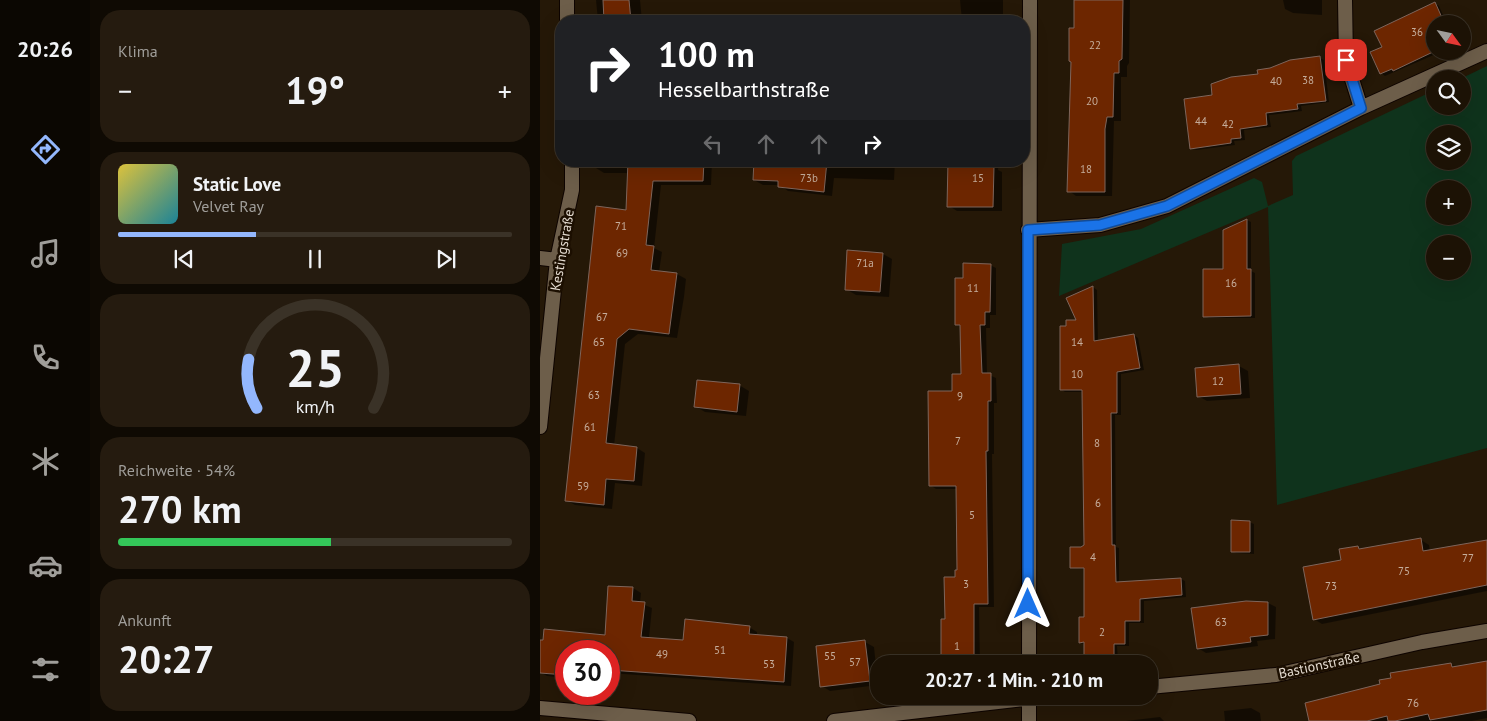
<!DOCTYPE html>
<html lang="de">
<head>
<meta charset="utf-8">
<style>
  body { margin:0; font-family:"PT Sans",sans-serif; background:#251b0f; color:#f1f3f6; height:100vh; display:flex; flex-direction:column; font-size:19px; white-space:nowrap }
  * { box-sizing:border-box; margin:0 }
  p { font-size:16px; color:#a09e9a }
  .icon { flex:none; width:28px; height:28px; fill:none; stroke:currentColor; stroke-width:2; stroke-linecap:round; stroke-linejoin:round }
  .map { position:relative; flex:1; overflow:hidden }
  .side { display:flex; flex-direction:column; gap:10px; padding:10px; background:#0f0a03; width:450px }
  .side>* { flex:none }
  .guide { position:absolute; left:15px; top:15px; width:475px; height:152px; border-radius:20px; box-shadow:0 5px 20px #0002,0 0 0 1px #3a3227; background:#202124; color:#fff; overflow:hidden }
  .needle { width:32px; rotate:123deg }
  .fabs { position:absolute; left:886px; top:15px; display:grid; gap:10px }
  .fabs a { display:grid; place-items:center; width:45px; height:45px; border-radius:50%; background:#1c1205; box-shadow:0 5px 20px #0002,0 0 0 1px #3a3227; font-size:25px }
  .speed { position:absolute; left:15px; top:640px; display:flex; gap:10px; font-size:25px; font-weight:700; text-align:center }
  .speed>* { display:grid; place-content:center; width:65px; height:65px; border-radius:50%; background:#1c1205; box-shadow:0 5px 20px #0002,0 0 0 1px #3a3227; line-height:1 }
  .speed .limit { border:8px solid #d22; background:#fff; color:#111 }
  .pin { position:absolute; display:grid; place-items:center; width:42px; height:42px; color:#fff; margin:-21px; border-radius:10px; box-shadow:0 2px 8px #0006 }
  .me { position:absolute; width:55px; margin:-28px; rotate:0deg; stroke-linejoin:round; filter:drop-shadow(0 0 4px #0008) }
  .turn { display:flex; align-items:center; gap:18px; height:105px; padding:0 20px; font-size:22px }
  .turn .icon { width:65px; height:65px; stroke-width:2.5 }
  .turn b { display:block; font-size:35px; line-height:42px }
  .lanes { display:flex; align-items:center; height:48px; padding:0 20px; background:#0003; justify-content:center; gap:25px; direction:ltr }
  .lanes .off { opacity:.35 }
  .big { font-size:38px; font-weight:600; line-height:1.1 }
  .side .widget { flex:1; display:flex; flex-direction:column; justify-content:center; gap:8px; min-width:0; padding:0 18px; border-radius:20px; background:#251b0f }
  .side .dial { align-items:center; gap:0 }
  .dial svg { height:130px; overflow:visible; fill:none; stroke:#3a3227; stroke-width:7; stroke-linecap:round; text-anchor:middle }
  .dial text { fill:#f1f3f6; stroke:none }
  .song { display:flex; align-items:center; gap:15px }
  .cover { width:60px; height:60px; border-radius:8px; background:linear-gradient(135deg,hsl(50 70% 55%),hsl(190 70% 35%)) }
  .played { height:5px; border-radius:2px; background:linear-gradient(90deg,#93b7fd 35%,#3a3227 35%) }
  .keys { display:flex; justify-content:space-around; direction:ltr }
  .heat { display:flex; justify-content:space-between; align-items:center; font-size:28px; direction:ltr }
  .charge { height:8px; border-radius:4px; background:linear-gradient(90deg,#34c759 54%,#3a3227 0) }
  .trip { position:absolute; left:330px; top:655px; width:288px; height:50px; border-radius:20px; background:#1c1205; box-shadow:0 5px 20px #0002,0 0 0 1px #3a3227; font-weight:600; line-height:50px; text-align:center }
  main { display:flex; flex:1; min-height:0 }
  .tab-bar { display:flex; flex-direction:column; width:90px; justify-content:space-around; align-items:center; background:#0b0702; color:#a09e9a }
  .tab-bar .icon { width:35px; height:35px }
  .tab-bar .selected { color:#93b7fd }
  .tab-bar b { font-size:22px; color:#f1f3f6 }
  .map>svg:first-child { display:block }
  .green { fill:#0f331c; fill-rule:evenodd }
  .shadow { fill:#0007 }
  .building { fill:#6d2600; stroke:#7e655b }
  .lines { fill:none; stroke-linecap:round; stroke-linejoin:round }
  .minor-casing { stroke:#0e0400; stroke-width:16 }
  .minor { stroke:#6d5e4a; stroke-width:14 }
  .route-casing { stroke:#114b97; stroke-width:12 }
  .route { stroke:#1a73e8; stroke-width:9 }
  .labels { text-anchor:middle; stroke-width:5; stroke-linejoin:round; paint-order:stroke }
  .number-label { font-size:11px; fill:#c6ae9c }
  .street-label { font-size:14px; fill:#e4dbd0; stroke:#1c0f01 }
</style>
</head>
<body>
<main>
<nav class="tab-bar">
<b>20:26</b>
<svg class="icon selected" aria-label="directions" viewBox="0 0 24 24"><path d="M12 3l9 9-9 9-9-9zM9 14v-3h6M13 9l2 2-2 2"/></svg>
<svg class="icon" aria-label="music" viewBox="0 0 24 24"><path d="M9 18V5l10-2v13"/><circle cx="6" cy="18" r="3"/><circle cx="16" cy="16" r="3"/></svg>
<svg class="icon" aria-label="phone" viewBox="0 0 24 24"><path d="M5 4h4l2 5-3 2q2 4 5 5l2-3 5 2v4C11 20 4 13 5 4z"/></svg>
<svg class="icon" aria-label="climate" viewBox="0 0 24 24"><path d="M12 3v18M4 7l16 10M4 17L20 7"/></svg>
<svg class="icon" aria-label="car" viewBox="0 0 24 24"><path d="M5 17H2v-5l4-1 3-4h7l3 4 3 1v5h-3M9 17h6M6 11h13"/><circle cx="7" cy="17" r="2"/><circle cx="17" cy="17" r="2"/></svg>
<svg class="icon" aria-label="filters" viewBox="0 0 24 24"><path d="M4 7h16M4 17h16"/><circle cx="9" cy="7" r="2"/><circle cx="15" cy="17" r="2"/></svg>
</nav>
<section class="side">
<div class="widget"><p>Klima</p>
<div class="heat"><a>−</a><b class="big">19°</b><a>+</a></div>
</div>
<div class="widget">
<div class="song"><i class="cover"></i><div><b>Static Love</b><p>Velvet Ray</p></div></div>
<div class="played"></div>
<div class="keys"><svg class="icon" aria-label="previous" viewBox="0 0 24 24"><path d="M18 5L8 12l10 7zM5 5v14"/></svg><svg class="icon" aria-label="pause" viewBox="0 0 24 24"><path d="M8 5v14M16 5v14"/></svg><svg class="icon" aria-label="next" viewBox="0 0 24 24"><path d="M6 5l10 7-10 7zM19 5v14"/></svg></div>
</div>
<div class="widget dial"><svg viewBox="0 0 100 80">
<path d="M14 69A42 42 0 1 1 86 69"/>
<path d="M14 69A42 42 0 0 1 9 39" stroke="#93b7fd"/>
<text x="50" y="56" font-size="32" font-weight="700">25</text>
<text x="50" y="72" font-size="11">km/h</text>
</svg></div>
<div class="widget"><p>Reichweite · 54%</p><b class="big">270 km</b><div class="charge"></div></div>
<div class="widget"><p>Ankunft</p><b class="big">20:27</b></div>
</section>
<div class="map">
<svg width="947" height="721" viewBox="0 0 947 721">
  <rect width="100%" height="100%" fill="#251807"/>
  <!-- green -->
  <path class="green" d="M 947,66 L 947,448 L 737,505 L 728,207 L 519,296 L 522,244 L 601,229 L 714,178 L 722,182 L 728,206 L 753,195 L 752,161 L 756,156 L 895,90 L 895,106 L 922,106 L 922,79 L 920,79 ZM 895,134 L 922,134 L 922,161 L 895,161 ZM 895,189 L 922,189 L 922,216 L 895,216 ZM 895,244 L 922,244 L 922,271 L 895,271 Z"/>
  <!-- shadow -->
  <path class="shadow" d="M 56,0 L 100,0 L 102,21 L 58,21 Z
    M 420,0 L 463,0 L 463,21 L 422,21 Z
    M 536,0 L 590,0 L 589,63 L 587,66 L 587,77 L 581,77 L 581,121 L 574,121 L 572,196 L 536,196 L 529,191 Z
    M 743,0 L 782,0 L 782,15 L 753,13 L 745,9 Z
    M 895,4 L 899,6 L 906,22 L 895,24 L 895,51 L 903,51 L 845,76 L 841,73 L 843,48 Z
    M 780,58 L 784,60 L 789,102 L 761,106 L 762,111 L 729,115 L 731,127 L 704,130 L 705,140 L 694,141 L 695,145 L 656,150 L 651,148 L 674,96 L 730,69 Z
    M 56,161 L 172,161 L 171,185 L 121,185 L 114,248 L 122,252 L 119,272 L 137,274 L 146,279 L 144,297 L 137,338 L 98,334 L 85,344 L 74,446 L 97,448 L 105,453 L 102,486 L 75,483 L 72,509 L 35,505 L 26,500 L 88,211 L 88,173 L 64,173 L 56,168 Z
    M 215,161 L 355,161 L 354,180 L 294,178 L 292,196 L 248,191 L 240,185 L 223,185 L 214,180 Z
    M 408,161 L 459,161 L 458,170 L 462,172 L 462,211 L 417,211 L 409,206 Z
    M 707,220 L 711,222 L 711,271 L 715,273 L 715,318 L 669,318 L 664,316 L 684,270 L 684,230 Z
    M 343,254 L 352,259 L 349,297 L 316,295 L 306,289 Z
    M 450,265 L 456,268 L 456,315 L 450,315 L 450,328 L 446,328 L 447,374 L 456,378 L 457,403 L 454,403 L 454,454 L 452,454 L 454,607 L 439,607 L 440,664 L 404,664 L 406,620 L 419,572 L 417,489 L 396,489 L 390,485 L 414,392 L 422,375 L 421,327 L 416,324 L 424,280 Z
    M 553,287 L 557,290 L 558,342 L 594,335 L 598,338 L 604,370 L 581,374 L 581,415 L 575,415 L 576,547 L 579,548 L 579,583 L 641,579 L 645,581 L 646,597 L 604,601 L 604,623 L 589,623 L 589,646 L 577,646 L 578,660 L 550,661 L 545,658 L 545,645 L 540,642 L 545,618 L 545,569 L 531,567 L 545,546 L 543,392 L 525,392 L 521,389 L 527,327 L 538,321 L 528,299 Z
    M 699,366 L 708,371 L 710,398 L 667,401 L 658,396 Z
    M 199,385 L 209,391 L 206,416 L 165,412 L 155,406 Z
    M 709,522 L 714,524 L 714,554 L 696,553 L 692,551 Z
    M 881,540 L 889,545 L 890,551 L 947,541 L 947,591 L 782,624 L 774,619 L 803,561 L 818,547 L 822,550 Z
    M 93,588 L 101,593 L 100,603 L 112,608 L 109,638 L 144,641 L 209,627 L 217,632 L 217,636 L 247,638 L 254,642 L 251,686 L 69,673 L 69,651 L 26,651 L 26,678 L 7,676 L 0,672 L 0,660 L 66,636 Z
    M 728,603 L 736,607 L 735,639 L 717,641 L 718,646 L 666,653 L 658,648 Z
    M 325,642 L 334,647 L 338,685 L 290,691 L 282,686 Z
    M 947,662 L 947,718 L 932,721 L 770,721 L 842,685 L 911,664 L 916,667 Z
    M 711,708 L 720,713 L 721,721 L 685,721 L 684,711 Z
    M 620,717 L 624,721 L 586,721 Z"/>
  <!-- building -->
  <path class="building" d="M 63,0 L 89,0 L 91,21 L 64,21 Z
    M 534,0 L 583,0 L 582,59 L 579,61 L 579,73 L 574,73 L 573,117 L 567,117 L 565,129 L 565,192 L 527,192 L 531,62 L 529,61 L 529,28 L 534,28 Z
    M 895,2 L 903,20 L 895,24 L 895,51 L 853,71 L 852,69 L 840,74 L 830,52 L 842,47 L 834,31 Z
    M 780,56 L 786,101 L 757,104 L 758,109 L 726,113 L 727,125 L 700,129 L 701,138 L 691,139 L 691,143 L 650,149 L 644,99 L 672,95 L 671,84 L 691,77 L 718,74 L 717,70 L 730,68 L 750,60 Z
    M 88,161 L 164,161 L 163,181 L 113,181 L 106,245 L 114,246 L 111,270 L 137,273 L 129,334 L 89,329 L 77,339 L 66,443 L 97,447 L 94,481 L 66,479 L 64,505 L 25,501 L 56,206 L 86,210 Z
    M 214,161 L 287,161 L 284,192 L 238,187 L 238,181 L 213,180 Z
    M 408,161 L 439,161 L 439,166 L 454,166 L 453,207 L 407,207 Z
    M 707,219 L 707,269 L 711,269 L 711,316 L 663,317 L 663,269 L 683,269 L 683,230 Z
    M 307,250 L 343,253 L 340,292 L 305,290 Z
    M 423,263 L 451,264 L 450,312 L 445,312 L 445,325 L 440,325 L 442,373 L 451,373 L 451,401 L 448,401 L 448,451 L 446,451 L 448,604 L 434,604 L 434,664 L 401,664 L 401,619 L 405,619 L 404,577 L 415,577 L 415,570 L 417,570 L 416,486 L 389,486 L 388,391 L 412,391 L 412,374 L 421,374 L 420,325 L 415,325 L 415,278 L 423,278 Z
    M 553,286 L 554,341 L 594,334 L 600,368 L 577,372 L 577,413 L 571,413 L 572,545 L 575,545 L 576,582 L 641,578 L 642,595 L 600,599 L 600,621 L 585,621 L 585,644 L 574,644 L 574,659 L 544,659 L 544,642 L 539,643 L 539,617 L 544,617 L 544,568 L 530,568 L 530,547 L 541,547 L 544,545 L 542,390 L 520,390 L 520,326 L 526,326 L 526,320 L 536,320 L 526,298 Z
    M 699,364 L 701,394 L 657,397 L 655,368 Z
    M 157,380 L 200,384 L 197,412 L 154,407 Z
    M 691,520 L 710,521 L 710,552 L 691,552 Z
    M 881,538 L 883,551 L 947,540 L 947,585 L 773,620 L 763,567 L 801,560 L 799,549 L 818,546 L 819,549 Z
    M 68,586 L 93,587 L 92,601 L 105,602 L 101,637 L 143,640 L 145,619 L 210,626 L 209,634 L 247,637 L 244,682 L 69,670 L 69,651 L 26,651 L 26,675 L 0,673 L 0,640 L 3,640 L 4,629 L 65,635 Z
    M 706,601 L 728,602 L 728,635 L 710,637 L 711,642 L 657,649 L 651,608 Z
    M 325,640 L 330,681 L 280,687 L 276,646 Z
    M 947,661 L 947,710 L 890,720 L 888,714 L 855,721 L 848,721 L 847,716 L 827,721 L 769,721 L 765,703 L 840,684 L 839,680 L 851,678 L 850,673 L 911,663 L 912,667 Z"/>
  <g class="lines">
    <defs>
      <path id="minor" d="M 27,0 L 27,21
        M 805,0 L 806,60 L 821,108
        M 488,230 L 560,225 L 627,206 L 821,108 L 947,51
        M 0,258 L 17,260
        M 0,427 L 17,260 L 32,190 L 32,161
        M 489,664 L 490,0
        M 609,687 L 736,675 L 882,642 L 947,631
        M 489,696 L 489,721
        M 0,708 L 149,721
        M 294,721 L 509,696"/>
    </defs>
    <!-- minor casing -->
    <use href="#minor" class="minor-casing"/>
    <!-- minor -->
    <use href="#minor" class="minor"/>
  </g>
  <g class="lines">
    <defs>
      <path id="route" d="M 488,604 L 488,230 L 560,225 L 627,206 L 821,108 L 806,60"/>
    </defs>
    <!-- route casing -->
    <use href="#route" class="route-casing"/>
    <!-- route -->
    <use href="#route" class="route"/>
  </g>
  <g class="labels">
    <!-- number labels -->
    <g class="number-label">
      <text x="877" y="36">36</text>
      <text x="555" y="49">22</text>
      <text x="768" y="84">38</text>
      <text x="736" y="85">40</text>
      <text x="552" y="105">20</text>
      <text x="661" y="125">44</text>
      <text x="688" y="128">42</text>
      <text x="546" y="173">18</text>
      <text x="269" y="182">73b</text>
      <text x="438" y="182">15</text>
      <text x="81" y="230">71</text>
      <text x="82" y="257">69</text>
      <text x="325" y="267">71a</text>
      <text x="691" y="287">16</text>
      <text x="433" y="292">11</text>
      <text x="62" y="321">67</text>
      <text x="59" y="346">65</text>
      <text x="537" y="346">14</text>
      <text x="537" y="378">10</text>
      <text x="678" y="385">12</text>
      <text x="54" y="399">63</text>
      <text x="420" y="400">9</text>
      <text x="50" y="431">61</text>
      <text x="418" y="445">7</text>
      <text x="557" y="447">8</text>
      <text x="43" y="490">59</text>
      <text x="558" y="507">6</text>
      <text x="432" y="519">5</text>
      <text x="553" y="561">4</text>
      <text x="928" y="562">77</text>
      <text x="864" y="575">75</text>
      <text x="426" y="588">3</text>
      <text x="791" y="590">73</text>
      <text x="681" y="626">63</text>
      <text x="562" y="636">2</text>
      <text x="417" y="650">1</text>
      <text x="180" y="654">51</text>
      <text x="122" y="658">49</text>
      <text x="290" y="660">55</text>
      <text x="315" y="666">57</text>
      <text x="229" y="668">53</text>
      <text x="873" y="707">76</text>
    </g>
    <!-- street labels -->
    <g class="street-label">
      <text transform="translate(22 250) rotate(-80)" y="5">Kestingstraße</text>
      <text transform="translate(779 665) rotate(-12)" y="5">Bastionstraße</text>
    </g>
  </g>
</svg>
<div class="fabs">
<a><svg class="needle" viewBox="-14 -14 28 28"><path d="M0-13l5 13h-10z" fill="#e53935"/><path d="M0 13l5-13h-10z" fill="#a09e9a"/></svg></a>
<a><svg class="icon" aria-label="search" viewBox="0 0 24 24"><circle cx="10" cy="10" r="6"/><path d="M15 15l6 6"/></svg></a>
<a><svg class="icon" aria-label="layers" viewBox="0 0 24 24"><path d="M12 4l9 5-9 5-9-5zM3 14l9 5 9-5"/></svg></a>
<a>+</a>
<a>−</a>
</div>
<div class="speed"><div class="limit">30</div></div>
<div class="pin" style="left:806px;top:60px;background:#d93025"><svg class="icon" aria-label="arrive" viewBox="0 0 24 24"><path d="M6 21V4h12l-3 4 3 4H6"/></svg></div>
<svg class="me" style="left:488px;top:604px" viewBox="-20 -20 40 40"><path d="M0-17L14 15 0 8-14 15z" fill="#1a73e8" stroke="#fff" stroke-width="4"/></svg>
<div class="trip">20:27 · 1 Min. · 210 m</div>
<div class="guide">
<div class="turn"><svg class="icon" aria-label="right" viewBox="0 0 24 24"><path d="M7 20v-9h11M14 6l5 5-5 5"/></svg><div><b>100 m</b>Hesselbarthstraße</div></div>
<div class="lanes"><svg class="icon off" aria-label="left" viewBox="0 0 24 24"><path d="M17 20v-9H6M10 6l-5 5 5 5"/></svg><svg class="icon off" aria-label="ahead" viewBox="0 0 24 24"><path d="M12 20V5M6 11l6-6 6 6"/></svg><svg class="icon off" aria-label="ahead" viewBox="0 0 24 24"><path d="M12 20V5M6 11l6-6 6 6"/></svg><svg class="icon" aria-label="right" viewBox="0 0 24 24"><path d="M7 20v-9h11M14 6l5 5-5 5"/></svg></div>
</div>
</div>
</main>
</body>
</html>
